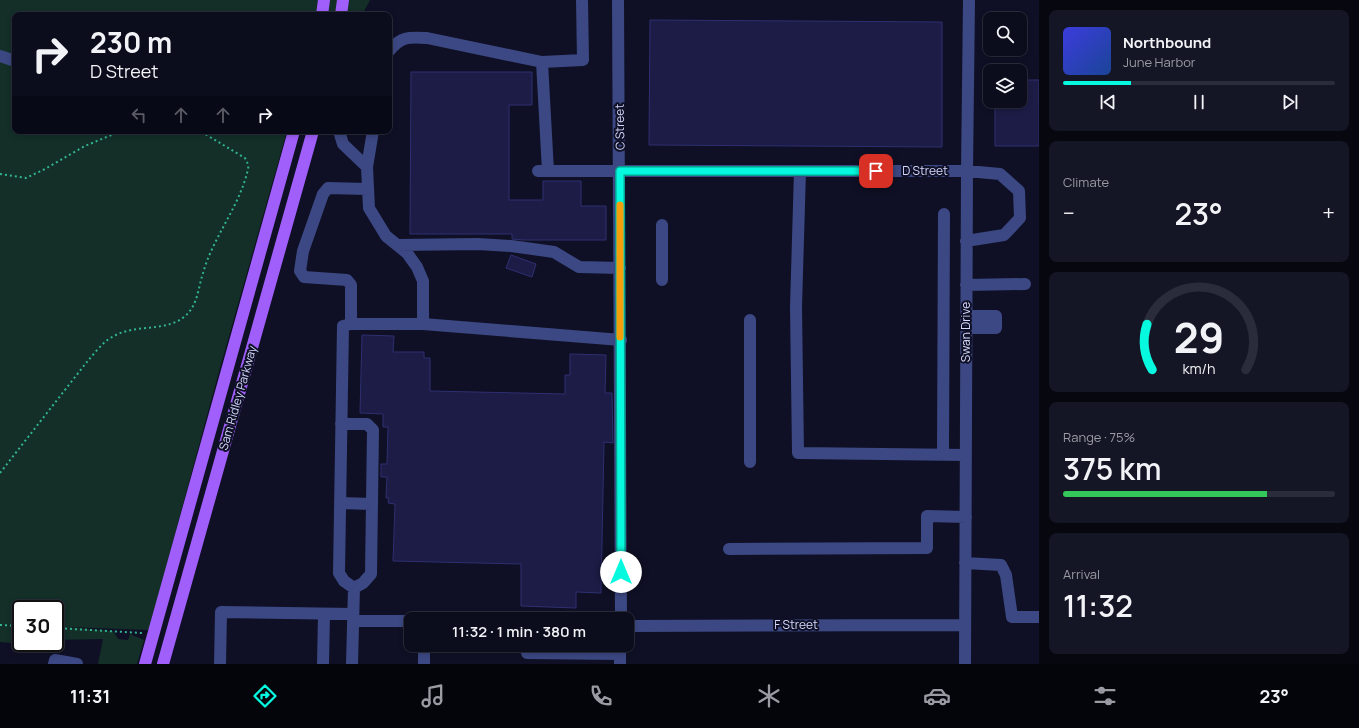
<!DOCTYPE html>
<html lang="en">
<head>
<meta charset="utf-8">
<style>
  body { margin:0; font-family:Manrope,sans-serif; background:#141525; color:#f1f3f6; height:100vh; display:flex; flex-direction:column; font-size:15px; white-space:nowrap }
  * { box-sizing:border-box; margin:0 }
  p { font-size:13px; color:#9a9ba3 }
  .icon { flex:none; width:22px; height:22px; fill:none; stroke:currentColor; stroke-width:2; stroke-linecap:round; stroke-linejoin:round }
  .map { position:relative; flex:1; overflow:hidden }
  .side { display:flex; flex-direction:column; gap:10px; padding:10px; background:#06070f; width:320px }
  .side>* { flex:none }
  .banner { position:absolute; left:12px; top:12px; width:380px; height:122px; border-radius:8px; box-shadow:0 2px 6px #0003,0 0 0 1px #2b2c3b; background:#0b0c1c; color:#f1f3f6; overflow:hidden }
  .fabs { position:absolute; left:983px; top:12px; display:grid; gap:8px }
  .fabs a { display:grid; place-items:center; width:44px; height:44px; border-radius:8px; background:#0b0c1c; box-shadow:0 2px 6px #0003,0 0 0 1px #2b2c3b; font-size:20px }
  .speed { position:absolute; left:12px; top:600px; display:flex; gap:8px; font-size:20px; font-weight:700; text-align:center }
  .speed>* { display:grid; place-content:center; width:52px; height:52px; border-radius:50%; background:#0b0c1c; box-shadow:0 2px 6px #0003,0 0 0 1px #2b2c3b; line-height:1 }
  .speed .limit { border:2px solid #111; border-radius:6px; background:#fff; color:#111 }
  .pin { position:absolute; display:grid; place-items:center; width:34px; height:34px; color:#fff; margin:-17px; border-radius:8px; box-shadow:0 2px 6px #0006 }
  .me { position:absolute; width:44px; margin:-22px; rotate:0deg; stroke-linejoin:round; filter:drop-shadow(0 0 3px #0008) }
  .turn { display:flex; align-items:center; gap:14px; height:84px; padding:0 12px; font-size:18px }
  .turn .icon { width:52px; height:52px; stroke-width:2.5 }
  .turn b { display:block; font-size:28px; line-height:34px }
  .lanes { display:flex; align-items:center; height:38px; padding:0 12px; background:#0003; justify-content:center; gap:20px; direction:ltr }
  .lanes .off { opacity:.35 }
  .big { font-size:30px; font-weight:600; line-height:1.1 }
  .side .widget { flex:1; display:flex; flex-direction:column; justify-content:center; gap:6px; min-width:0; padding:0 14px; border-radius:8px; background:#141525 }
  .side .dial { align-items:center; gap:0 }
  .dial svg { height:104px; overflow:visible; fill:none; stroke:#2b2c3b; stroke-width:7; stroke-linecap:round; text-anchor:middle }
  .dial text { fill:#f1f3f6; stroke:none }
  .song { display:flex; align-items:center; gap:12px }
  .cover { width:48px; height:48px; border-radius:6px; background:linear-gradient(135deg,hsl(240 70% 55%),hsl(220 70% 35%)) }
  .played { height:4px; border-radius:2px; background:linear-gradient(90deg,#06f9de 25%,#2b2c3b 25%) }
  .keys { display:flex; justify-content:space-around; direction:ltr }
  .heat { display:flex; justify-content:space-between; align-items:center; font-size:22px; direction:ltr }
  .charge { height:6px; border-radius:3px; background:linear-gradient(90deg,#34c759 75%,#2b2c3b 0) }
  .trip { position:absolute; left:404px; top:612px; width:230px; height:40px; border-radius:8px; background:#0b0c1c; box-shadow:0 2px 6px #0003,0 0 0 1px #2b2c3b; font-weight:600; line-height:40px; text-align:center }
  .dock { display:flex; height:64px; justify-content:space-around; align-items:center; background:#04050b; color:#9a9ba3 }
  .dock .icon { width:28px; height:28px }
  .dock .on { color:#06f9de }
  .dock b { font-size:18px; color:#f1f3f6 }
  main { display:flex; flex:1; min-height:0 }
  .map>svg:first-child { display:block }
  .green { fill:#132f28 }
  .building { fill:#1c1c46; stroke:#2f2f71 }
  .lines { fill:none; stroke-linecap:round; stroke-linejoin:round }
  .path { stroke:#32b491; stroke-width:2; stroke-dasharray:2 3; stroke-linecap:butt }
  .minor { stroke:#3c4883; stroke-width:12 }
  .major { stroke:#a05ffb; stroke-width:12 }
  .route-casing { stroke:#04a290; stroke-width:10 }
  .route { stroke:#06f9de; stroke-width:7 }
  .slow { stroke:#f59e0b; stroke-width:7 }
  .labels { text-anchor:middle; stroke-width:4; stroke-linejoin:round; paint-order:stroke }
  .street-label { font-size:12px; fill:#d5d9fe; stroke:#0f1025 }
</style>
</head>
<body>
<main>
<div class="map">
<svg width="1039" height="664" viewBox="0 0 1039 664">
  <rect width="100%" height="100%" fill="#0f1025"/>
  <!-- green -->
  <path class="green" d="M 0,0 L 370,0 L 362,15 L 15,15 L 15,131 L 287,131 L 218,375 L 149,630 L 67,627 L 113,631 L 118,639 L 128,640 L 130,634 L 144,640 L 137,664 L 98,664 L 103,639 L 55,640 L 55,609 L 21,609 L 21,643 L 50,643 L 45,646 L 0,642 Z"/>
  <!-- building -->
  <path class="building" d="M 650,20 L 942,22 L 942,147 L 649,145 Z
    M 411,72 L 532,72 L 532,105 L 509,105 L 509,200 L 543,200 L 543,181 L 581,181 L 581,206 L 606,206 L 606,240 L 524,240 L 512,239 L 512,234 L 410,234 Z
    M 1020,80 L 1039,80 L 1039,146 L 995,146 L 995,101 L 1020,101 Z
    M 511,255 L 536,264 L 532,277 L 506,268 Z
    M 362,335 L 394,336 L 393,352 L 424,352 L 424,358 L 430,358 L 430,391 L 565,394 L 565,375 L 570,375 L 570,354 L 606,355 L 605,393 L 612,393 L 613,443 L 604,442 L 601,593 L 576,592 L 576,608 L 521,606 L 521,564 L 393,561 L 395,504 L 388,503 L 389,498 L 386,498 L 387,477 L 381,477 L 381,464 L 387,464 L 388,427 L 383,427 L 383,414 L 360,413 Z"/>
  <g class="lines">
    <!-- path -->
    <path class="path" d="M 0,174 L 26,178 L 45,169 L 85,146 L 121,131
      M 0,473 L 86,363 C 94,354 103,341 114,336 C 135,324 165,332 184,317 C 198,306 198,288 203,273 C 213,237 240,206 248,169 C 249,165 247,162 245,158 L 200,131
      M 0,625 L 21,626
      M 55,628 L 142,633"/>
    <!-- minor -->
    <path class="minor" d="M 618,0 L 621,619
      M 389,51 C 401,36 409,37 427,38 L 542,62 L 548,171
      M 0,56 L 15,61
      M 542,62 L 583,60 L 582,0
      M 339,131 L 343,144 L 367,167 L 369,208 L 386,236 L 407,253 L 417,267 L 423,281 L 423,324 L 351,324 L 343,326 L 339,573 L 344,581 L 354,588 L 352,664
      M 367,167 L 373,131
      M 538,171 L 967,171 L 1000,174 L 1019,191 L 1020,218 L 1004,235 L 966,241
      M 800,171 L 796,307 L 798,453 L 966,455
      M 662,225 L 662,280
      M 397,245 L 478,244 L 511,246 L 554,252 L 579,267 L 620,268
      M 966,285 L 1025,284
      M 966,316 L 996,316 L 996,328 L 966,328
      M 351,324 L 351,285 L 347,280 L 304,277 L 300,271 L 303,251 L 323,194 L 328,188 L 367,189
      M 423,324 L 621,340
      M 341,424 L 367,424 L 373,430 L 371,574 L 363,583 L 354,588
      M 943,455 L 944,214
      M 750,462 L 750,320
      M 340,503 L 372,504
      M 729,549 L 927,548 L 927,516 L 966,517
      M 965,563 L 1001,565 L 1006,575 L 1012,617 L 1039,617
      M 353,621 L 411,621
      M 627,626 L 965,625
      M 424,645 L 424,664
      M 527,653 L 620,654
      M 54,664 L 55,660 L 77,664
      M 220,664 L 221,612 L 353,614
      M 323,664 L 324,614
      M 620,664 L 620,645
      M 965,664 L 967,171 L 969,0"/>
    <!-- major -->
    <path class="major" d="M 322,15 L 324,0
      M 341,15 L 343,0
      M 145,664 L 294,131
      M 163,664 L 313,131"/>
  </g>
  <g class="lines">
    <defs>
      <path id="route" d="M 621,572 L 620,171 L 876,171"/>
    </defs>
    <!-- route casing -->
    <use href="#route" class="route-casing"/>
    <!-- route -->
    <use href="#route" class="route"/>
    <!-- slow -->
    <path class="slow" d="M 620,205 L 620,337"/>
  </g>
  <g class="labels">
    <!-- street labels -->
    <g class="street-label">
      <text transform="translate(620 127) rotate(-91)" y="4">C Street</text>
      <text x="925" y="175">D Street</text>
      <text transform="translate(966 332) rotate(-90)" y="4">Swan Drive</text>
      <text transform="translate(238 398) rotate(-74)" y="4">Sam Ridley Parkway</text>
      <text x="796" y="629">F Street</text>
    </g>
  </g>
</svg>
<div class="fabs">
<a><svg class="icon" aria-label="search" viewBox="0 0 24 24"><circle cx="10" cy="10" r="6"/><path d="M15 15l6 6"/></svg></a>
<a><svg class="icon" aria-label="layers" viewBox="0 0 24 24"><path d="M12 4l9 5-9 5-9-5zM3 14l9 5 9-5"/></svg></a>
</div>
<div class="speed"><div class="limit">30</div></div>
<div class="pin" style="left:876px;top:171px;background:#d93025"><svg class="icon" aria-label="arrive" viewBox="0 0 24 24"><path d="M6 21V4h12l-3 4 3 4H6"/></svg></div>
<svg class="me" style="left:621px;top:572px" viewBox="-20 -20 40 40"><circle r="19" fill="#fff"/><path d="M0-13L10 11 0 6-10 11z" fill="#06f9de"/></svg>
<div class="trip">11:32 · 1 min · 380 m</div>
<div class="banner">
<div class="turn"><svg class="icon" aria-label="right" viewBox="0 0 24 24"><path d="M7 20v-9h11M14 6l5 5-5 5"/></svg><div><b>230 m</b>D Street</div></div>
<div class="lanes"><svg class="icon off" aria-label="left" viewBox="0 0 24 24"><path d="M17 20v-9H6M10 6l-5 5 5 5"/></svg><svg class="icon off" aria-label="ahead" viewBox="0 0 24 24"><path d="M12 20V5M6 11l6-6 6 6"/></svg><svg class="icon off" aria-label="ahead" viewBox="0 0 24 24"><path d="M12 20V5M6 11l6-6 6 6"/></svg><svg class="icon" aria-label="right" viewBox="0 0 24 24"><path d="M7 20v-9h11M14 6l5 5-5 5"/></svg></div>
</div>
</div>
<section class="side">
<div class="widget">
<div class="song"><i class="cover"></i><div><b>Northbound</b><p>June Harbor</p></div></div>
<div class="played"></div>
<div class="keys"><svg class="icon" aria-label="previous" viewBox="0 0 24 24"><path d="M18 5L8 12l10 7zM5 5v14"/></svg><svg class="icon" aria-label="pause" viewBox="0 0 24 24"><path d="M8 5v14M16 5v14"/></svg><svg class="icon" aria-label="next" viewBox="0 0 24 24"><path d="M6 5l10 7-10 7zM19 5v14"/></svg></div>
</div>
<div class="widget"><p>Climate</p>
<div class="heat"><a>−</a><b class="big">23°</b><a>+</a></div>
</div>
<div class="widget dial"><svg viewBox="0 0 100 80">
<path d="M14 69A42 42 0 1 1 86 69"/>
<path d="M14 69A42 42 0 0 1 10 34" stroke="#06f9de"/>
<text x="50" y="56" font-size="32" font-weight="700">29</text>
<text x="50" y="72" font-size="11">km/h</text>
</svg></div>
<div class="widget"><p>Range · 75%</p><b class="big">375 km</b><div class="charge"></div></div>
<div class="widget"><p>Arrival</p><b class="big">11:32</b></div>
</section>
</main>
<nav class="dock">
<b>11:31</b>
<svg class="icon on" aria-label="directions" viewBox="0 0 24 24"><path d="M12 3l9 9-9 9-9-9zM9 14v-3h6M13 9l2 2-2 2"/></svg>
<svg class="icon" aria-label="music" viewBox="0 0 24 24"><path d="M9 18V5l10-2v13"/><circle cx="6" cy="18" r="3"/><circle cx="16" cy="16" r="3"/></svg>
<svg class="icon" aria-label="phone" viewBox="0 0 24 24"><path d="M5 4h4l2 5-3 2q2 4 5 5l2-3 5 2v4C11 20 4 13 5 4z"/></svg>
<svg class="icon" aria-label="climate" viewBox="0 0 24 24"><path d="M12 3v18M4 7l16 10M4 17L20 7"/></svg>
<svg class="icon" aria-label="car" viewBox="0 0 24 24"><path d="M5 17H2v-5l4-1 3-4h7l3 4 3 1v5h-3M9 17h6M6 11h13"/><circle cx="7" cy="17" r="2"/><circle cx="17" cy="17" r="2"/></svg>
<svg class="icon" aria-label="filters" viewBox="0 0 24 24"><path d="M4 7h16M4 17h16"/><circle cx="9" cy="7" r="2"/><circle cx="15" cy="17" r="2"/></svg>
<b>23°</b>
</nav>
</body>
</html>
